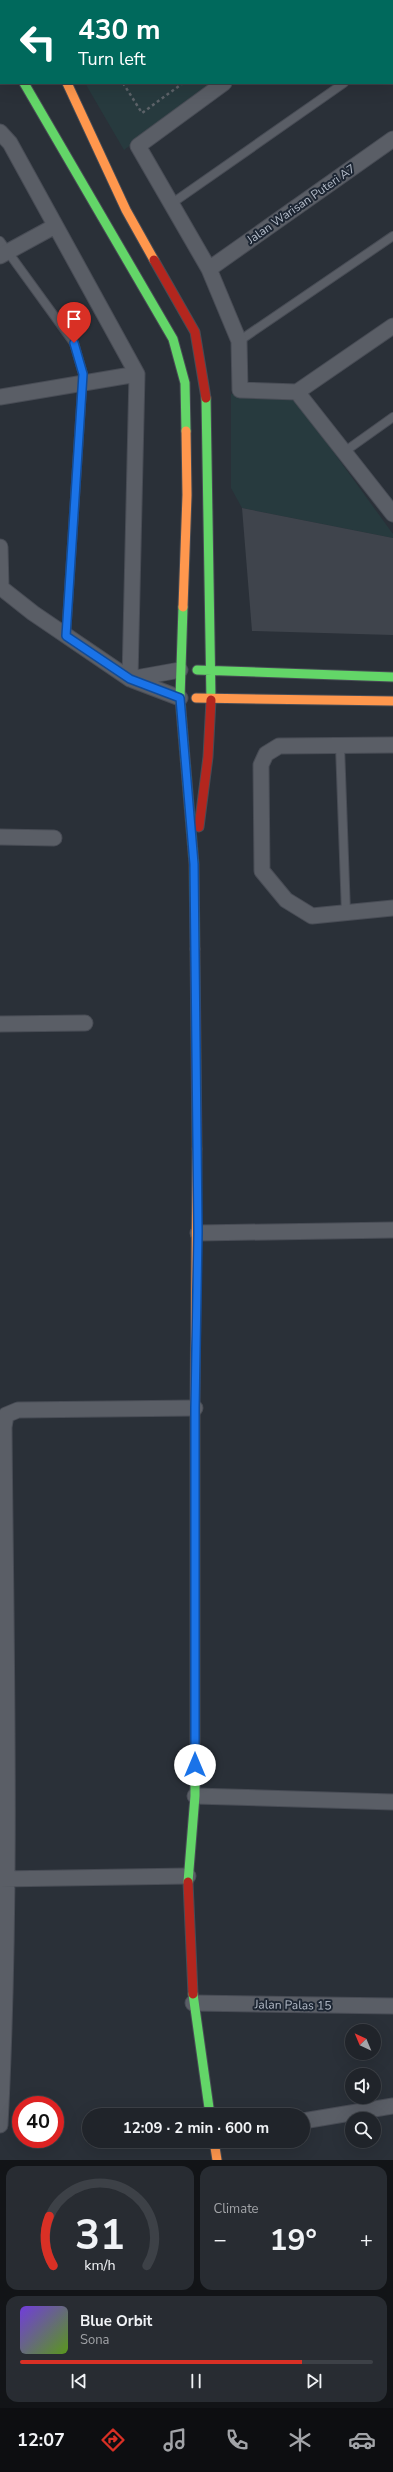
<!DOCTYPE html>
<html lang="en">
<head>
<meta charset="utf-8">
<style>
  body { margin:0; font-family:"Nunito Sans",sans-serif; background:#282c32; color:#f1f3f6; height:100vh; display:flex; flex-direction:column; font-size:15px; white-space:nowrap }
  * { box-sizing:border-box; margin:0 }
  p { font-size:13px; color:#a2a4a8 }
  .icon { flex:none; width:22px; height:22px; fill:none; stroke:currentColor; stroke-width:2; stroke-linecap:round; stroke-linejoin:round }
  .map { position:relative; height:2160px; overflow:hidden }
  .drawer { display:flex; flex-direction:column; gap:6px; padding:6px; background:#121417; flex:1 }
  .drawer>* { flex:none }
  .guide { position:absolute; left:0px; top:0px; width:393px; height:84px; box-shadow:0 4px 16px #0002,0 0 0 1px #3d4147; background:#00695c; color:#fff; overflow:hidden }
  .needle { width:26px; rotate:316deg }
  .tools { position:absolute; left:345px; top:2024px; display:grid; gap:8px }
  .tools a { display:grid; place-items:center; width:36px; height:36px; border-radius:50%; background:#20242a; box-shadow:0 4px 16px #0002,0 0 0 1px #3d4147; font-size:20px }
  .speed { position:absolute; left:12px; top:2096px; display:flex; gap:8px; font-size:20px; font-weight:700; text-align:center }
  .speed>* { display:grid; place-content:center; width:52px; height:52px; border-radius:50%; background:#20242a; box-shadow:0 4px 16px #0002,0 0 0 1px #3d4147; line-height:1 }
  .speed .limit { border:6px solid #d22; background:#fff; color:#111 }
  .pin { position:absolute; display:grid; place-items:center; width:34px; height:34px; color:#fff; margin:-41px -17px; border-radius:50% 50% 50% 0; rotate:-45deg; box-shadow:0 0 4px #0007 }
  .pin .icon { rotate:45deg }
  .me { position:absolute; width:44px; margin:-22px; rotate:0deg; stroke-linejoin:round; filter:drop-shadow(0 0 3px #0008) }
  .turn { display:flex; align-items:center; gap:14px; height:84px; padding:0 12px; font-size:18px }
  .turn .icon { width:52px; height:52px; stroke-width:2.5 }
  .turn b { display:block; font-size:28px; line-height:34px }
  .big { font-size:30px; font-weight:700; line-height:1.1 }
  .drawer .widget { flex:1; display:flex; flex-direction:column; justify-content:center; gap:6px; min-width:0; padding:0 14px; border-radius:12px; background:#282c32 }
  .drawer .dial { align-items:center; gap:0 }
  .dial svg { height:104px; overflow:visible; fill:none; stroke:#3d4147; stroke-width:7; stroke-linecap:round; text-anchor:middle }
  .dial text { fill:#f1f3f6; stroke:none }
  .song { display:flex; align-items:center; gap:12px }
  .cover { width:48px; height:48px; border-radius:6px; background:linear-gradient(135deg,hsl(260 70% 55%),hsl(90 70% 35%)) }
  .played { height:4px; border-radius:2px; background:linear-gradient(90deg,#d93025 80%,#3d4147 80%) }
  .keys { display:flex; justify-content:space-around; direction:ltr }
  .heat { display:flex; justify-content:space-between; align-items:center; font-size:22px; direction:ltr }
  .drawer .tiles { flex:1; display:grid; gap:6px; grid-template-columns:1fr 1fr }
  .widget:last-child { grid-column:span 2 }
  .trip { position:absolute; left:82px; top:2108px; width:228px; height:40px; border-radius:20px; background:#20242a; box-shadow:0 4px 16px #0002,0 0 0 1px #3d4147; font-weight:700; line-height:40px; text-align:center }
  .menu { display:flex; height:64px; justify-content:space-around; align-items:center; background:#0d0e11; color:#a2a4a8 }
  .menu .icon { width:28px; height:28px }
  .menu .current { color:#d93025 }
  .menu b { font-size:18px; color:#f1f3f6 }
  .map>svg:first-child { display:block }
  .green { fill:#273a3e }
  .building { fill:#3f444c }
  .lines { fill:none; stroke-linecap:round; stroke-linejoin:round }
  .lane-casing { stroke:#484c55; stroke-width:10 }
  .street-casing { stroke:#484c55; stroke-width:17 }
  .fast-casing { stroke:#484c55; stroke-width:11 }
  .slow-casing { stroke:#484c55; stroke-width:11 }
  .jam-casing { stroke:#484c55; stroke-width:11 }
  .path { stroke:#5c6268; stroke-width:2.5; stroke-dasharray:3 3; stroke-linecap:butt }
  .lane { stroke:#5a5e66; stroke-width:8 }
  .street { stroke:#5a5e66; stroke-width:15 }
  .fast { stroke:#63d668; stroke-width:9 }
  .slow { stroke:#ff974d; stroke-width:9 }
  .jam { stroke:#b3261e; stroke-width:9 }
  .route-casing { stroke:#114b97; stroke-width:10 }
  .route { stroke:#1a73e8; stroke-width:7 }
  .labels { text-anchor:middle; stroke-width:4; stroke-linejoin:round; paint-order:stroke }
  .street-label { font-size:12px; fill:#b4bcc9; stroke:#1d2633 }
</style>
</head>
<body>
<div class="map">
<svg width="393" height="2160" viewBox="0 0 393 2160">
  <rect width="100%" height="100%" fill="#2a3038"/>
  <!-- green -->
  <path class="green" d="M 99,0 L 327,0 L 98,1 Z
    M 85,83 L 215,83 L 124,150 Z
    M 231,394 L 295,399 L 393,534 L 393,538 L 242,508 L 231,488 Z"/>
  <!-- building -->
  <path class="building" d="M 242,508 L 393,538 L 393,635 L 252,631 Z"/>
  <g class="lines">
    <defs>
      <path id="lane" d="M 392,50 L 393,49
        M 171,204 L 344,83
        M 0,241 L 74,343 L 83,374 L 66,636
        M 239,341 L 393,236
        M 344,452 L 393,417
        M 340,746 L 346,913"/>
      <path id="street" d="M 378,0 L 379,1
        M 67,1 L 68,0
        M 92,1 L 93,0
        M 337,1 L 338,0
        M 392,20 L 393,21
        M 224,83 L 138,146 L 209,269 L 239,341 L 240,390 L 297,392 L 393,514
        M 0,132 L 10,143 L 137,374 L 130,679
        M 0,256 L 55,226
        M 209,269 L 393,139
        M 297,392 L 393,326
        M 0,397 L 137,374
        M 0,547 L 1,588
        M 0,587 L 33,613 L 130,679 L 180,698
        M 130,679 L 180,670
        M 393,745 L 279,746 L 266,754 L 261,765 L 262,871 L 286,900 L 312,916 L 393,908
        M 0,837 L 54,838
        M 0,1024 L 85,1023
        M 198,1233 L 393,1230
        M 195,1796 L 393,1802
        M 0,1879 L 188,1876
        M 193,2003 L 393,2006
        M 303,2121 L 393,2106
        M 0,2125 C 12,1893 6,1660 4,1427 L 6,1415 L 18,1410 L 195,1408"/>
      <path id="fast" d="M 0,10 L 1,11
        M 0,52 L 1,53
        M 24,83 L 173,339 L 185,383 L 186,431
        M 206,398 L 211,700
        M 183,607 L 180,698 L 194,864 L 195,949
        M 197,670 L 393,677
        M 188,1882 L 195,1796 L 195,1404
        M 193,1994 L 210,2115"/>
      <path id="slow" d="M 67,83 L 126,210 L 154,260
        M 183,607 L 187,495 L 186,431
        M 196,698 L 393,701
        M 195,1404 L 197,1149
        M 214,2141 L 217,2160"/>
      <path id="jam" d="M 154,260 L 195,332 L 206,398
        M 199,827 L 208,757 L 211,700
        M 195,949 L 197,1149
        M 188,1882 L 193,1994"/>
    </defs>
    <!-- lane casing -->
    <use href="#lane" class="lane-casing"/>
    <!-- street casing -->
    <use href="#street" class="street-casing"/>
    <!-- fast casing -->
    <use href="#fast" class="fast-casing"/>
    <!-- slow casing -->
    <use href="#slow" class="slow-casing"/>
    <!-- jam casing -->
    <use href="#jam" class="jam-casing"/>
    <!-- path -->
    <path class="path" d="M 231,0 L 232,1
      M 126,1 L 127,0
      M 293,1 L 295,0
      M 123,83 L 142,113 L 183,83"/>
    <!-- lane -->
    <use href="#lane" class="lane"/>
    <!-- street -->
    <use href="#street" class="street"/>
    <!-- fast -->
    <use href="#fast" class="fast"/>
    <!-- slow -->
    <use href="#slow" class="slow"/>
    <!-- jam -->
    <use href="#jam" class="jam"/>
  </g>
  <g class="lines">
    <defs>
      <path id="route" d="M 74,343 L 83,374 L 66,636 L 130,679 L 180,698 L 194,864 L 198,1232 L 195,1408 L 195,1765"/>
    </defs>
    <!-- route casing -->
    <use href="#route" class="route-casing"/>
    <!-- route -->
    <use href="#route" class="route"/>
  </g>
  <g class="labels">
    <!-- street labels -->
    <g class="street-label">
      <text transform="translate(301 204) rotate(-35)" y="4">Jalan Warisan Puteri A7</text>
      <text transform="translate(293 2005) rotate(1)" y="4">Jalan Palas 15</text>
    </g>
  </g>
</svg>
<div class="tools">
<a><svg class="needle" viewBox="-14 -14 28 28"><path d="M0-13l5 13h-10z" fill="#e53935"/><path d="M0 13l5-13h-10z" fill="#a2a4a8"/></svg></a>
<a><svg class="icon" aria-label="sound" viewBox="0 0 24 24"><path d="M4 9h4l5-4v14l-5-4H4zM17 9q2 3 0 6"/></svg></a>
<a><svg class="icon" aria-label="search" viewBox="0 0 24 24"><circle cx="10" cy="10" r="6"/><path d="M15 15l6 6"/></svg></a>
</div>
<div class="speed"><div class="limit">40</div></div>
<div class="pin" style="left:74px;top:343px;background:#d93025"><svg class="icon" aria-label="arrive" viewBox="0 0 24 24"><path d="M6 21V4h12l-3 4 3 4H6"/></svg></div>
<svg class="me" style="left:195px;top:1765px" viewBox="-20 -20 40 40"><circle r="19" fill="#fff"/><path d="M0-13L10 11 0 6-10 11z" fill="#1a73e8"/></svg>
<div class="trip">12:09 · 2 min · 600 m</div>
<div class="guide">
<div class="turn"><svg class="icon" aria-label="left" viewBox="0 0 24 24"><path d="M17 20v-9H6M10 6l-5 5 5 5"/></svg><div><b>430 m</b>Turn left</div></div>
</div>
</div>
<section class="drawer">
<div class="tiles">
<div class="widget dial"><svg viewBox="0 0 100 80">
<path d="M14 69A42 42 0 1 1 86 69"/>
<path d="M14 69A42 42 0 0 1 11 31" stroke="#d93025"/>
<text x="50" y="56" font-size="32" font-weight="700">31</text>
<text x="50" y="72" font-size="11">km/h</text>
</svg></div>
<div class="widget"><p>Climate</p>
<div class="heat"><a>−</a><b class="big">19°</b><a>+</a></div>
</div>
<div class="widget">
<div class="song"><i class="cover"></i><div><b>Blue Orbit</b><p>Sona</p></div></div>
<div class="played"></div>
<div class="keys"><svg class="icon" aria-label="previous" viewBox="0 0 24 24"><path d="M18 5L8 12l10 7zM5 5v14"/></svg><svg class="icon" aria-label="pause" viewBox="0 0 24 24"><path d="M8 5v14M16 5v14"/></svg><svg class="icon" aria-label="next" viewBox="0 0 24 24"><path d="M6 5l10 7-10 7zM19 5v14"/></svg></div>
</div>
</div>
</section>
<nav class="menu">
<b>12:07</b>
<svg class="icon current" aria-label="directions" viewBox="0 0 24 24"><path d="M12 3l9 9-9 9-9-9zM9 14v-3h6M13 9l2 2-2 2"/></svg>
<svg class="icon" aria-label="music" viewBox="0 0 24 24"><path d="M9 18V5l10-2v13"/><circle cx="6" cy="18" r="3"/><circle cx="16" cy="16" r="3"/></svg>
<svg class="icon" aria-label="phone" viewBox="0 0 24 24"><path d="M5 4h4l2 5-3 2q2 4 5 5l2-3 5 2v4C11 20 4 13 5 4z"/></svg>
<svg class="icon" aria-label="climate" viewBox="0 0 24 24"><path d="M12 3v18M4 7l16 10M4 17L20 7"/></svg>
<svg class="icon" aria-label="car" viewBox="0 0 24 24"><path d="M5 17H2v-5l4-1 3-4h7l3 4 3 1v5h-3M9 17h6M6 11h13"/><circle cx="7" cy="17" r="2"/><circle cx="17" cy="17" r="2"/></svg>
</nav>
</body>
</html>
